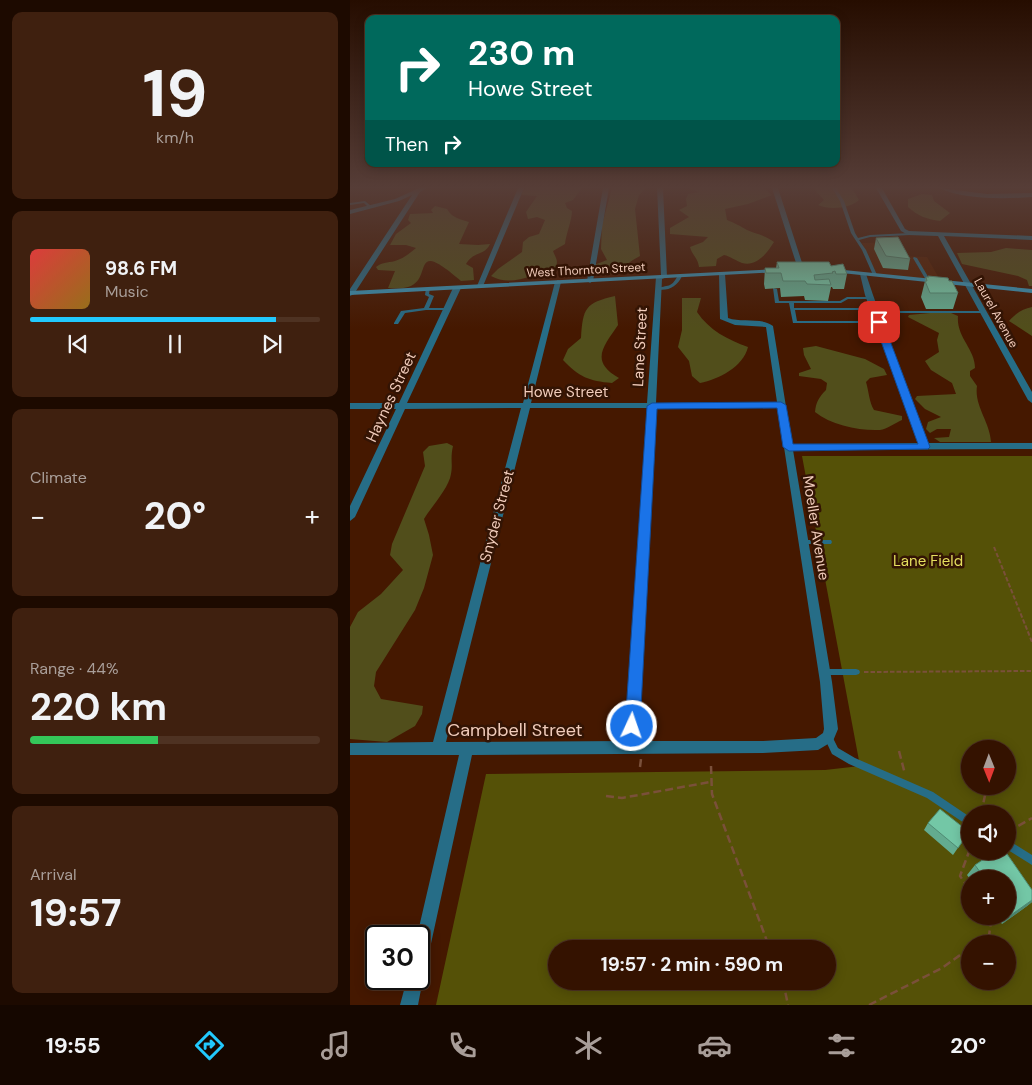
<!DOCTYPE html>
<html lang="en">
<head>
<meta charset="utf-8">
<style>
  body { margin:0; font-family:"DM Sans",sans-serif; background:#3f200f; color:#f1f3f6; height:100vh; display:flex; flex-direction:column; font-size:19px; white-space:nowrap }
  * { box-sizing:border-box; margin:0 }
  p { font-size:16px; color:#a99e99 }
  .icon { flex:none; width:28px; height:28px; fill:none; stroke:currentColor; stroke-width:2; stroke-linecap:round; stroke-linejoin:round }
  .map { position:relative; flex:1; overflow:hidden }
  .details { display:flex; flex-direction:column; gap:12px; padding:12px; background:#1d0a00; width:350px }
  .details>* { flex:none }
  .hud { position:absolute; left:15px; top:15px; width:475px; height:152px; border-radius:10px; box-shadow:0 2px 12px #0003,0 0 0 1px #4e3222; background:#00695c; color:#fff; overflow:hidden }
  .needle { width:32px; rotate:179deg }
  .tools { position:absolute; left:611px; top:740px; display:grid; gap:10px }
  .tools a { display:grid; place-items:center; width:55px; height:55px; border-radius:50%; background:#341200; box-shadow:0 2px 12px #0003,0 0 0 1px #4e3222; font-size:25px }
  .speed { position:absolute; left:15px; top:925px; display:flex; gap:10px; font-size:25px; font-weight:700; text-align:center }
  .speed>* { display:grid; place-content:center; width:65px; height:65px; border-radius:50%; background:#341200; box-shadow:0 2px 12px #0003,0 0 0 1px #4e3222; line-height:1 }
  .speed .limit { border:2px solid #111; border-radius:8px; background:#fff; color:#111 }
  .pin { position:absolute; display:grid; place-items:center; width:42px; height:42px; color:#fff; margin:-21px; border-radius:10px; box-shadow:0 2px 8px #0006 }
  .me { position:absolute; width:55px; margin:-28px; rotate:3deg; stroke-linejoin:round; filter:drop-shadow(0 0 4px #0008) }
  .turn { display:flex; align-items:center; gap:18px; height:105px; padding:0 20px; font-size:22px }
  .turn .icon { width:65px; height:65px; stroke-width:2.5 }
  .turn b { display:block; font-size:35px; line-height:42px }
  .then { display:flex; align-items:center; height:48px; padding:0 20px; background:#0003; gap:10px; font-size:19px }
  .big { font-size:38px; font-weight:700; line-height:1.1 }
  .details .tile { flex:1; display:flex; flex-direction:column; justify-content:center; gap:8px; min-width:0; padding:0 18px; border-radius:10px; background:#3f200f }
  .details .dial { align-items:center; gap:0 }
  .dial b { font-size:65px; line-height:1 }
  .song { display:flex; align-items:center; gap:15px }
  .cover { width:60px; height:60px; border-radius:8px; background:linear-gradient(135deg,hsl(0 70% 55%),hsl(40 70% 35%)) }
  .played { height:5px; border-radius:2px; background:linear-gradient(90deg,#22c9fd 85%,#4e3222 85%) }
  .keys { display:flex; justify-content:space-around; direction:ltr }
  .heat { display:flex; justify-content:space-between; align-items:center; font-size:28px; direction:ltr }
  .charge { height:8px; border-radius:4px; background:linear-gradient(90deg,#34c759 44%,#4e3222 0) }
  .trip { position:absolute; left:198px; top:940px; width:288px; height:50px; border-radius:25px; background:#341200; box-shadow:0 2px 12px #0003,0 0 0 1px #4e3222; font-weight:700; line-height:50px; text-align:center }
  .dock { display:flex; height:80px; justify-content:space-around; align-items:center; background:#150700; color:#a99e99 }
  .dock .icon { width:35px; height:35px }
  .dock .current { color:#22c9fd }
  .dock b { font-size:22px; color:#f1f3f6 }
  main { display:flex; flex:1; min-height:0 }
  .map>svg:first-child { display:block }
  .built { fill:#521f02 }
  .green { fill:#555107; fill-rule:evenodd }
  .forest { fill:#514e1b }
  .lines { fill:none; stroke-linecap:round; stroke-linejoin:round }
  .path-far1 { stroke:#7a503a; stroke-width:2; stroke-dasharray:4.5 2; stroke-linecap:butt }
  .path { stroke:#7a503a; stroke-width:2.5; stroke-dasharray:8 4; stroke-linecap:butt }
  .service { fill:#266d87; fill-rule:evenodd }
  .minor { fill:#266d87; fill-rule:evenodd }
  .secondary { fill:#3791b2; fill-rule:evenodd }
  .wall { fill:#63ab8f }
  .shaded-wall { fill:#508b74 }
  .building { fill:#73c7a6; stroke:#508b74 }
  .route { fill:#1a73e8; stroke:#114b97 }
  .labels { text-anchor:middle; stroke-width:5; stroke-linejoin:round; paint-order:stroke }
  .far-street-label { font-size:12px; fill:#f1ccbb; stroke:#331404 }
  .street-label { font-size:15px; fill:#f1ccbb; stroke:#331404 }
  .park-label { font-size:15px; fill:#e5df5e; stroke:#331404 }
  .near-street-label { font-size:18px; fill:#f1ccbb; stroke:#331404 }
</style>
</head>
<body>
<main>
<section class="details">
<div class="tile dial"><b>19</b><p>km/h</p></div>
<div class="tile">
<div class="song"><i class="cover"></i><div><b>98.6 FM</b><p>Music</p></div></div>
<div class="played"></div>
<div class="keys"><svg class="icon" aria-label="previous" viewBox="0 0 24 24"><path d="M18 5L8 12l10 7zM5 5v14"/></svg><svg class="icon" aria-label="pause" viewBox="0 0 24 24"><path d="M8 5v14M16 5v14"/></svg><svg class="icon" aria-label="next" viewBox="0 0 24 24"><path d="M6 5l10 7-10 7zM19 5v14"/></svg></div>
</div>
<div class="tile"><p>Climate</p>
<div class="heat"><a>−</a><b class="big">20°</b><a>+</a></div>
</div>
<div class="tile"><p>Range · 44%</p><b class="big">220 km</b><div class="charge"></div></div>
<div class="tile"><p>Arrival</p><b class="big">19:57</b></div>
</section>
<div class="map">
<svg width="682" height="1005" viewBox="0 0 682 1005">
  <rect width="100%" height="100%" fill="#451800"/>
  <!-- built -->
  <path class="built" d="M 545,242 L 550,256 L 577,257 L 590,280 L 526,274 L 512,243 Z"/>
  <!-- green -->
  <path class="green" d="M 452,456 L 682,456 L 682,1005 L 86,1005 L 136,774 L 475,770 L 510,766 ZM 620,749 L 658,749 L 658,786 L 620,786 ZM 620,814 L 658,814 L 658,851 L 620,851 ZM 620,879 L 658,879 L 658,916 L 620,916 ZM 620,944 L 658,944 L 658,981 L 620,981 ZM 206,949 L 476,949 L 476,981 L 206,981 Z"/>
  <!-- forest -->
  <path class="forest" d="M 177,188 L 232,188 L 223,200 L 215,203 L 217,208 L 222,211 C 222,220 216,234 215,244 L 203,251 C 206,259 209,260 205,269 C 184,273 162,288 141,276 L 148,269 L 172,252 L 173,242 L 179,237 L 189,234 L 195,220 L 187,217 L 178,219 L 176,212 L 187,196 L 172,195 L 172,192 Z
    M 262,188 L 296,188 L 289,195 L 285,209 L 290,256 C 272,265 275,272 253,275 L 244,265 L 257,260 L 251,249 L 252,225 Z
    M 338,188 L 413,188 L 422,195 L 398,204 L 375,209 L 377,220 C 385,223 390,226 397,230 C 406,234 415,235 424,242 C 417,253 407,267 392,263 C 386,261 380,256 374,255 L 367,259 L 366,266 L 349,267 C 348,258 342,255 340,247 L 353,242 L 358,237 L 320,234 L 320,228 L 339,217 L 329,210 L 337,206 L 336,199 L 338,194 L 349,192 Z
    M 463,188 L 502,188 L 509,200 C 499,209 479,210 468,205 L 474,200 Z
    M 572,194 L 582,195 L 584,201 L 600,213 L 590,221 C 576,219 568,216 558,207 L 558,199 Z
    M 85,206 L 97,209 C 102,218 110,219 119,222 L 109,244 L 128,245 L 140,244 C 135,256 123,251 116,264 L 123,268 L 124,280 L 111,281 C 59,236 84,280 58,287 C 52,289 44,288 38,288 L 45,271 L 28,270 L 26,267 C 32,262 37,263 45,261 C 54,258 59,254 66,248 L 56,245 L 40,245 L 46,234 L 61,223 L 58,220 L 60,214 L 83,213 L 81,210 Z
    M 656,248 L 682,250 L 682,286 L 679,286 L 677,280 L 668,276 L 612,264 L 607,253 L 641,252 Z
    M 265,296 L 268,325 C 254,346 239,361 269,378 L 262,383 C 239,381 229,377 213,360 L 218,349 L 231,338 C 233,308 235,303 265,296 Z
    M 332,298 L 351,298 L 347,312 C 359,330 378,340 398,347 C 393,367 369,379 350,383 L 342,376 L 339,361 L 328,347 L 332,330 Z
    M 682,307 L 682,336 L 659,321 C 666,313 672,309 682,307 Z
    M 580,313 L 601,313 L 608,316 C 606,337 625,349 625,368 L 620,371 L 620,376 L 627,386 C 624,406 640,422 641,442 L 590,442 L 584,438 L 599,437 L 601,429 L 587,429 L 580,433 L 576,429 L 578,422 L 591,417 L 575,409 L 565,399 L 567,396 L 606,394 L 602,383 L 581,370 L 575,361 L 589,352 L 587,340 L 589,333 L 558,317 L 559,315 Z
    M 466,346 L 515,359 L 534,369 L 537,375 L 520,378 L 516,382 C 519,392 519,402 524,410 L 552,416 L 552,420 C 545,423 537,429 530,430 C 509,431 481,425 465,412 C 466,402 469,397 476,390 L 477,383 L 471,379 L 449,376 L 449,373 L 461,369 L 454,355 L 453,348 Z
    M 97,443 L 103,446 C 100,459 103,464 101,474 C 99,488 81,507 74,519 L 79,535 L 83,555 L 74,588 L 65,610 L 26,672 L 24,686 L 31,699 L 73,706 L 72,714 L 65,726 L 37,742 L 0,739 L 0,627 L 8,612 L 31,594 L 53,570 L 40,555 L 42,544 L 75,466 L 73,452 L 79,446 Z"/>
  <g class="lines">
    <!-- path-far1 -->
    <path class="path-far1" d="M 644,547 L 682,642
      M 514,672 L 682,671"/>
    <!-- path -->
    <path class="path" d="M 549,751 L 555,774
      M 361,766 L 362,794 L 420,949
      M 290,767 L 291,759
      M 256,796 L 272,798 L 360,782
      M 631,814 L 637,786
      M 658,832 L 682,818
      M 620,849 L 610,876 L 620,890
      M 627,944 L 639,936 L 641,921 L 638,916
      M 433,981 L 438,1005
      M 519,1005 L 592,968 L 620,948"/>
    <!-- service -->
    <path class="service" d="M 482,188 L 486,188 L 494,201 L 505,233 L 508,238 L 520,235 L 560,233 L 562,234 L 560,235 L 520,237 L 509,240 L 516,250 L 527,275 L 527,276 L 523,275 L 512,250 L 501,233 L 490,201 Z
      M 15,201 L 21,206 L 21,208 L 19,208 L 14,203 L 0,205 L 0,203 Z
      M 564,257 L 567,258 L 580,280 L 580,281 L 576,280 L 563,258 Z
      M 328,275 L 332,276 C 327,287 317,292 306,289 C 318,284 321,289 328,275 Z
      M 76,288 L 80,288 L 79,294 L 84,296 L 79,308 L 99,308 L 99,310 L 76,310 L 55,313 L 48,324 L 44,324 L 44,323 L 51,311 L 74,308 L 79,297 L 75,295 Z
      M 423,288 L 427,289 L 429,301 L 490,301 L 497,297 L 520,297 L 522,298 L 520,299 L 498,299 L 491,303 L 444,303 L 444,308 L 524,308 L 526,309 L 524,310 L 445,310 L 447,321 L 529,321 L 531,322 L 529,323 L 443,323 L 439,303 L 425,303 Z
      M 523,311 L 633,311 L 635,312 L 633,313 L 523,313 Z
      M 451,540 L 481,540 L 482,542 L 481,544 L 451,544 L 450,542 Z
      M 474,669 L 506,669 L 509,670 L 510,672 L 509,674 L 506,675 L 474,675 L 471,674 L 470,672 L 471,670 Z
      M 478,733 L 481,734 L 488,748 L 505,758 L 583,792 L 620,817 L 620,827 L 577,798 L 499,764 L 482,754 L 474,737 L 475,734 Z
      M 658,840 L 682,855 L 682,865 L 658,850 Z"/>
    <!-- minor -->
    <path class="minor" d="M 69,188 L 77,188 L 70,192 L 4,294 L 0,296 L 0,289 L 62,195 L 49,201 L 0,214 L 0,210 L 45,199 Z
      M 168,188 L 174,188 L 133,286 L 128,287 L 127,286 Z
      M 253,188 L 259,188 L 243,281 L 240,283 L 237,281 Z
      M 307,188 L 313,188 L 317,277 L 312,279 L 306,403 L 427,402 L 416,327 L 385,325 L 370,319 L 369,274 L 372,272 L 375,274 L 378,318 C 391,323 412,317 423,326 L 442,444 L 568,443 L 515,295 L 510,274 L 513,272 L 516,274 L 523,295 L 577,443 L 682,443 L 682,449 L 443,450 L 482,682 L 488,729 L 483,741 L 468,750 L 413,753 L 122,755 L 77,962 L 75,968 L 69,970 L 69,936 L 67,936 L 109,755 L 0,755 L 0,743 L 83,742 L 171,408 L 55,409 L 5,517 L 0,521 L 0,506 L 46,409 L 0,409 L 0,403 L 49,403 L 103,288 L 107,286 L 111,288 L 57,403 L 173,403 L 205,282 L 208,280 L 211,282 L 181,403 L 297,403 L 306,277 L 311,275 ZM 180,408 L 297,408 L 275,741 L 96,742 ZM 306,408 L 428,408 L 470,682 L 474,729 L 473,733 L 466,738 L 413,741 L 288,741 Z
      M 422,188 L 428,188 L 454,269 L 453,270 L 448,269 Z
      M 526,188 L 532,188 L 555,229 L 559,231 L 682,236 L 682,240 L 594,236 L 682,392 L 682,403 L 678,400 L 588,236 L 558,235 L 551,231 Z
      M 590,188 L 637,194 L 682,193 L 682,197 C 657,199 612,200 590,188 Z
      M 69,972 L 71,973 L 73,979 L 68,1005 L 50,1005 L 57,979 L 69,979 Z"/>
    <!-- secondary -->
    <path class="secondary" d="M 427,269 L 430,271 L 429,272 L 0,295 L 0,291 Z
      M 484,269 L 682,289 L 682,293 L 482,272 L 481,271 Z"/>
  </g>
  <!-- wall -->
  <path class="wall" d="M 526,238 L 560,259 L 558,270 L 533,268 L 524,249 Z
    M 427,262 L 481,266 L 497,274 L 494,289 L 483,289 L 482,287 L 481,287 L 478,301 L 455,300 L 454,296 L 431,297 L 430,288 L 415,289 L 414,284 L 415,268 L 426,268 Z
    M 578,276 L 608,293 L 603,309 L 576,309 L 571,297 L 576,277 L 578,277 Z
    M 578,823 L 619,832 L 603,855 L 574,830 Z
    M 646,851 L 655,851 L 682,890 L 682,902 L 677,906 L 652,924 L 646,916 L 658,916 L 658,879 L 620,879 L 617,875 L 625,865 Z"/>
  <!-- shaded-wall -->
  <path class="shaded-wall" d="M 682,900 L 682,902 L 677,906 L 652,924 L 661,915 Z"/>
  <!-- building -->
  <path class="building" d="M 548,237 L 560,259 L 536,256 L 526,238 Z
    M 427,262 L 479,262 L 481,266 L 493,264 L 497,274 L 486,274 L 485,271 L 482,272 L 483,273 L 464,275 L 465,280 L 479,279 L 481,285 L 457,284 L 455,281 L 433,281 L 431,273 L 416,273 L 415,268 L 429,268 Z
    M 578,276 L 598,278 L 599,281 L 602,281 L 608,293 L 580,293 L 575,281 L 577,281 L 576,277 L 579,277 Z
    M 590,809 L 619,832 L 608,848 L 578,823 Z
    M 646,851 L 655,851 L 682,890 L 682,900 L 661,915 L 658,910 L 658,879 L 635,879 L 625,865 Z"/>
  <!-- sky -->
  <linearGradient id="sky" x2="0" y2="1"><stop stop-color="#260d00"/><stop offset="0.57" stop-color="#563d37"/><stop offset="1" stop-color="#563d37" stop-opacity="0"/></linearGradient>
  <rect width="682" height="329" fill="url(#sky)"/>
  <!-- route -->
  <path class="route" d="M 526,320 L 533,322 L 580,447 L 578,449 L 439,451 L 433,447 L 427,408 L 307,409 L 290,726 L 288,731 L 282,733 L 277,731 L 275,726 L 297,406 L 302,403 L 431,402 L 436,405 L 443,444 L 568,444 L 524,322 Z"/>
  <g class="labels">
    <!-- far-street labels -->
    <g class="far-street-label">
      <text transform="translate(236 270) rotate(-3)" y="4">West Thornton Street</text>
      <text transform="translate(646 313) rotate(61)" y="4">Laurel Avenue</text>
    </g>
    <!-- street labels -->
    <g class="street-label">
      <text transform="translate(290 347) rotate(-87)" y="5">Lane Street</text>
      <text x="216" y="397">Howe Street</text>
      <text transform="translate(41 397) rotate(-65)" y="5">Haynes Street</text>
      <text transform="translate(147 516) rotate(-75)" y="5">Snyder Street</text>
      <text transform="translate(466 528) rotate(81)" y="5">Moeller Avenue</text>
    </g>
    <!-- park labels -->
    <g class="park-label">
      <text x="578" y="566">Lane Field</text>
    </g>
    <!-- near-street labels -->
    <g class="near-street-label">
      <text x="165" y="736">Campbell Street</text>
    </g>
  </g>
</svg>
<div class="tools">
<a><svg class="needle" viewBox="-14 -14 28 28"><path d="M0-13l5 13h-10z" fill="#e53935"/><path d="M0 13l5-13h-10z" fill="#a99e99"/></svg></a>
<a><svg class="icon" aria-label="sound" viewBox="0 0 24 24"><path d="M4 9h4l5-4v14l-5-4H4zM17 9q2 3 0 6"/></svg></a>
<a>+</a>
<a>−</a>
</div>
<div class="speed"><div class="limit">30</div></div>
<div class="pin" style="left:529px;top:322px;background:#d93025"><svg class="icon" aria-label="arrive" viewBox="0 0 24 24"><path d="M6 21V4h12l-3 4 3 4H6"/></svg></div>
<svg class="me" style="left:282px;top:726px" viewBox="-20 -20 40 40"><circle r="17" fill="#1a73e8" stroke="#fff" stroke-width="3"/><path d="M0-11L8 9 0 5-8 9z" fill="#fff"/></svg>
<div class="trip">19:57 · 2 min · 590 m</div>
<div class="hud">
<div class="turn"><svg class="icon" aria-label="right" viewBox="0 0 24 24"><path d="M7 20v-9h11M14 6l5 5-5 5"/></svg><div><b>230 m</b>Howe Street</div></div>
<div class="then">Then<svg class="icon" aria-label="right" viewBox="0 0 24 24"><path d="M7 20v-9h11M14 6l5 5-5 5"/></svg></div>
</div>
</div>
</main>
<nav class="dock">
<b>19:55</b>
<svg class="icon current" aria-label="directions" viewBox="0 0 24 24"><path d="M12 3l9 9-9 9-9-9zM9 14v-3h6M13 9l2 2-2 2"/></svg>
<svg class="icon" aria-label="music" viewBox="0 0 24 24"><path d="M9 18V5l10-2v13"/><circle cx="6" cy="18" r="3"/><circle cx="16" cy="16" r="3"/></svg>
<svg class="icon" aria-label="phone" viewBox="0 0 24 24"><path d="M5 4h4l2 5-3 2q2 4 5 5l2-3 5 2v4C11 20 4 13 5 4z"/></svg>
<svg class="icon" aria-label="climate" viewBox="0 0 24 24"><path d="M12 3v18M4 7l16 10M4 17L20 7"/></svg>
<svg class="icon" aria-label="car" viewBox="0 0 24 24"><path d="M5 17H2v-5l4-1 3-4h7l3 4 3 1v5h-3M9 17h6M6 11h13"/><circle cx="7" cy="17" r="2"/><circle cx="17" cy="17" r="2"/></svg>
<svg class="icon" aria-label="filters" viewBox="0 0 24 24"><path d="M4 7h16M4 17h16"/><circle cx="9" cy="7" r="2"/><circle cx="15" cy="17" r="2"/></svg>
<b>20°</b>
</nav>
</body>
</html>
